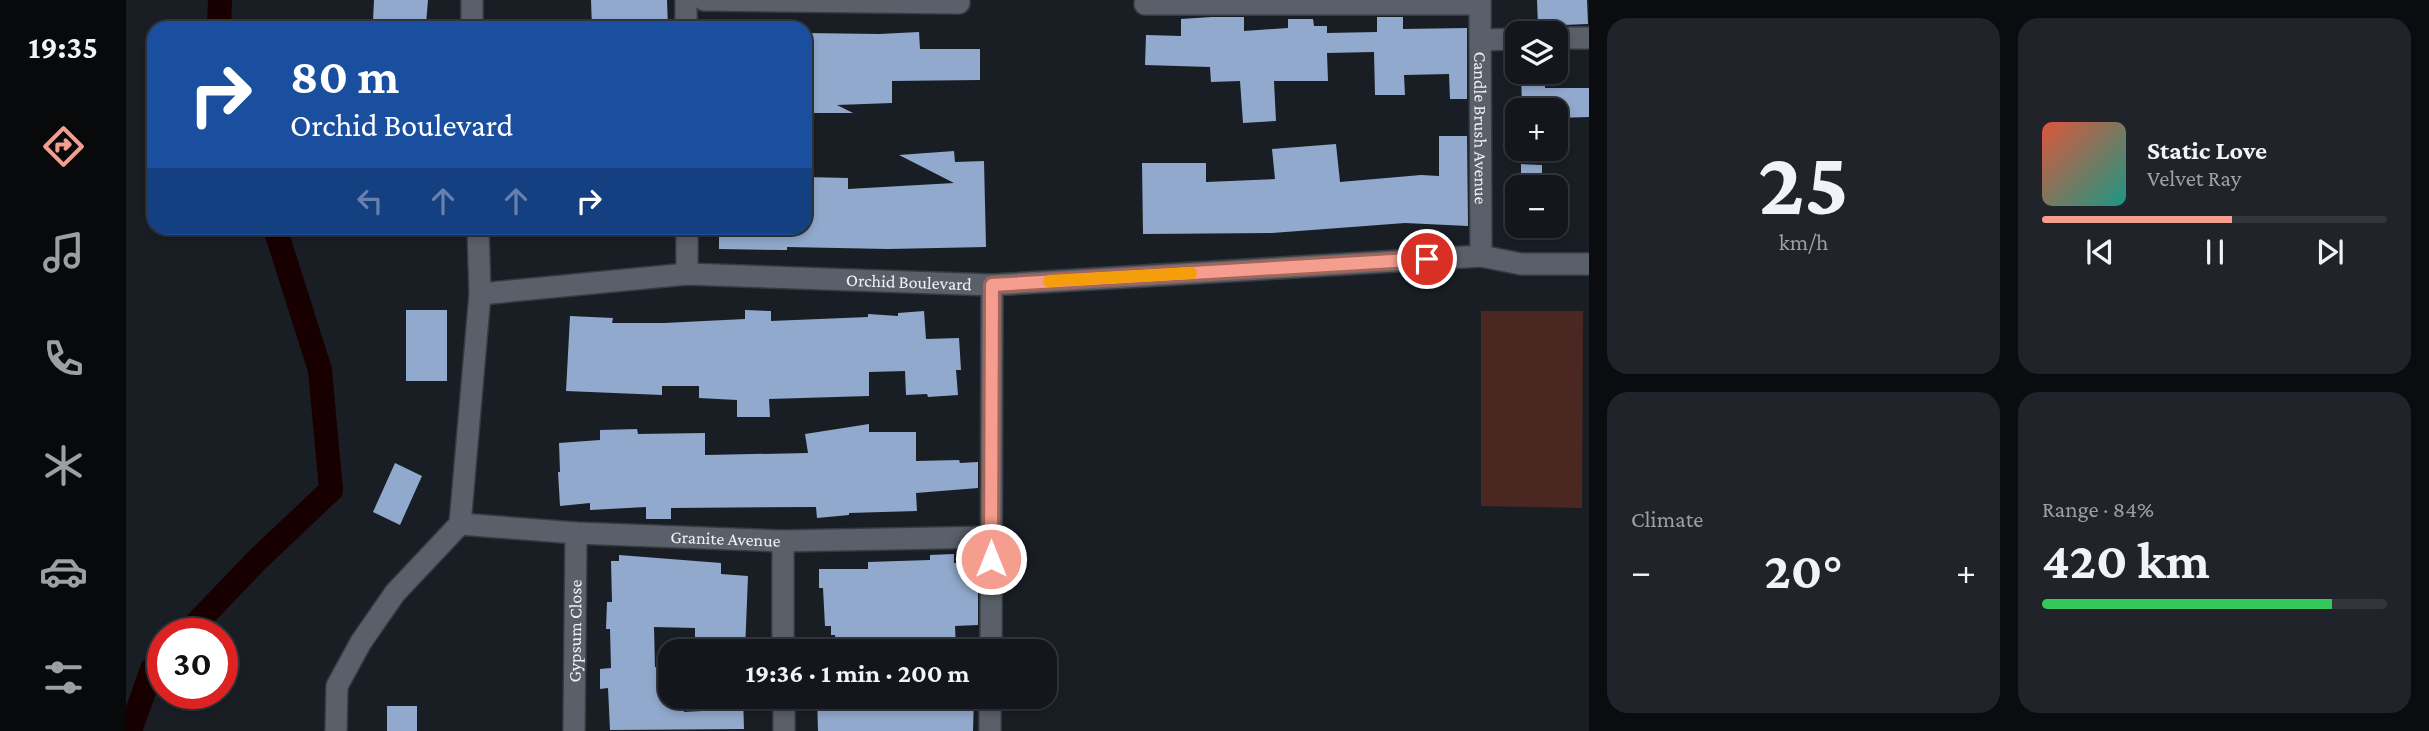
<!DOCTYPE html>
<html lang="en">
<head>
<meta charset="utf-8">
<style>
  body { margin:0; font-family:"Crimson Pro",serif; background:#202329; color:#f1f3f6; height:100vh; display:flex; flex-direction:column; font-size:26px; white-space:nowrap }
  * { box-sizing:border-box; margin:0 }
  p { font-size:23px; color:#9d9fa3 }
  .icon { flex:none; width:38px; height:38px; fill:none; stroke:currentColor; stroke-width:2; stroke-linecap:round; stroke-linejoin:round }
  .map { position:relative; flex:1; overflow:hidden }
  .sheet { display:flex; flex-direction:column; gap:18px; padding:18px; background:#0a0c0f; width:840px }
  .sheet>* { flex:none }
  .guide { position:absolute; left:21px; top:21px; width:665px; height:214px; border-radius:21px; box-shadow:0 4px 10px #0003,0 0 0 2px #32353b; background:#1a4fa0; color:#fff; overflow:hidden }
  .fabs { position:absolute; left:1379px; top:21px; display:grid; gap:14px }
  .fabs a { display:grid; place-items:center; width:63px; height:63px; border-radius:14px; background:#13161c; box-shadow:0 4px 10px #0003,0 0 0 2px #32353b; font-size:35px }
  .speed { position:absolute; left:21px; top:618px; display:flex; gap:14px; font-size:35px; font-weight:700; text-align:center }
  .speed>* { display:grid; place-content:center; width:91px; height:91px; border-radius:50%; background:#13161c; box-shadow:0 4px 10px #0003,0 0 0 2px #32353b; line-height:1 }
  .speed .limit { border:10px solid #d22; background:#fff; color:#111 }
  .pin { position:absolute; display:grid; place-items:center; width:60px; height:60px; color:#fff; margin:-30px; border:4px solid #fff; border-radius:50%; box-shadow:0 2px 7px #0007 }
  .me { position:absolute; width:77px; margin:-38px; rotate:0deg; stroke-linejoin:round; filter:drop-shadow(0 0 5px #0008) }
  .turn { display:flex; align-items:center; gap:24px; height:147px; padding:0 28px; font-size:32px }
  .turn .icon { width:91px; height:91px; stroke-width:2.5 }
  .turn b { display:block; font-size:49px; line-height:60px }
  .lanes { display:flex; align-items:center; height:66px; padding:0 28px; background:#0003; justify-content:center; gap:35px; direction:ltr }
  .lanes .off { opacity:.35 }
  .big { font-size:52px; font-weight:700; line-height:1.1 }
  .sheet .card { flex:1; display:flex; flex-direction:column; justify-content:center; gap:10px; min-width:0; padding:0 24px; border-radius:21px; background:#202329 }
  .sheet .dial { align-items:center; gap:0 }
  .dial b { font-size:91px; line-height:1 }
  .song { display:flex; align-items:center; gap:21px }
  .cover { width:84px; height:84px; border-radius:10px; background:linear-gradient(135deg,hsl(10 70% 55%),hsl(170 70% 35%)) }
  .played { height:7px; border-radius:4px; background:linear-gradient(90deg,#f59d8e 55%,#32353b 55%) }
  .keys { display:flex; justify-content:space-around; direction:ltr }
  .heat { display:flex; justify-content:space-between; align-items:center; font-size:38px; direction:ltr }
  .charge { height:10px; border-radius:5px; background:linear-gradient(90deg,#34c759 84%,#32353b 0) }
  .sheet .tiles { flex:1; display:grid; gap:18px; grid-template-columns:repeat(2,1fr) }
  .trip { position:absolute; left:532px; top:639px; width:399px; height:70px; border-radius:21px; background:#13161c; box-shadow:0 4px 10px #0003,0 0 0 2px #32353b; font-weight:700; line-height:70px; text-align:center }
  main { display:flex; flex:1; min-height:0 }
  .dock { display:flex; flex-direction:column; width:126px; justify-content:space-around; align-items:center; background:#08090b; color:#9d9fa3 }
  .dock .icon { width:49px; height:49px }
  .dock .active { color:#f59d8e }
  .dock b { font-size:32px; color:#f1f3f6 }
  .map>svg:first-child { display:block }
  .pitch { fill:#4b2721 }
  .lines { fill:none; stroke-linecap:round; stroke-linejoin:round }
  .canal { stroke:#190000; stroke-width:24 }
  .building { fill:#91a9cd }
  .minor-casing { stroke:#373b41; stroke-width:24 }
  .minor { stroke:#5a6069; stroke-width:21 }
  .route-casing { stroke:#9f665c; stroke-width:18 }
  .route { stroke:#f59d8e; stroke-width:12 }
  .slow { stroke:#f59e0b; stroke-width:12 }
  .labels { text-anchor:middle; stroke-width:7; stroke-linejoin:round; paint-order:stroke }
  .street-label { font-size:18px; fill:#eef2f7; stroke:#10151c }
</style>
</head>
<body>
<main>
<nav class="dock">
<b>19:35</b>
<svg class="icon active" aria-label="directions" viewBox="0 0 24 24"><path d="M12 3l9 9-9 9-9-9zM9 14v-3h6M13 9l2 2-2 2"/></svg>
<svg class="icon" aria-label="music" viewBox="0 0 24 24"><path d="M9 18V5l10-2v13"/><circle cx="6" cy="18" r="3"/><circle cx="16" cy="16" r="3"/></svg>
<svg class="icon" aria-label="phone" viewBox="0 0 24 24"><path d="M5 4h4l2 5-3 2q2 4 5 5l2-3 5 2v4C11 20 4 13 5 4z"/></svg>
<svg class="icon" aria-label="climate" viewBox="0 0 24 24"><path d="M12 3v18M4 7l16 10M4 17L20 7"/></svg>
<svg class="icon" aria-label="car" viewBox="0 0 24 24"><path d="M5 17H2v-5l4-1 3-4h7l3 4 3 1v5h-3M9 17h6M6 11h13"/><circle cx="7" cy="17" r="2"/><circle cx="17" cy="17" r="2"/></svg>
<svg class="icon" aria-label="filters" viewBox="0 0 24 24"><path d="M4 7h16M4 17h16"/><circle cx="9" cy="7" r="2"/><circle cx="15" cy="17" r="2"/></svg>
</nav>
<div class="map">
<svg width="1463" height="731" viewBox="0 0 1463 731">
  <rect width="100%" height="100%" fill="#191e25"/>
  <!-- pitch -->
  <path class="pitch" d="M 1355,311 L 1457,311 L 1456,508 L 1355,506 Z"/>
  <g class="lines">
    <!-- canal -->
    <path class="canal" d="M 93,28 L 94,0
      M 60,634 L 131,560 L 205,490 L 194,370 L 149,228
      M 4,731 L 26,669 L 37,658"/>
  </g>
  <!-- building -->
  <path class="building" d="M 248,0 L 302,0 L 300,24 L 247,21 Z
    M 465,0 L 541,0 L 542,28 L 466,28 Z
    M 1411,0 L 1461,0 L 1462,24 L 1412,26 Z
    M 1086,17 L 1118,17 L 1118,31 L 1162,28 L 1162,19 L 1187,19 L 1188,26 L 1201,26 L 1201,33 L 1251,32 L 1251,17 L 1277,17 L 1277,29 L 1341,28 L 1341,99 L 1324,99 L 1323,74 L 1278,75 L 1279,95 L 1249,95 L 1248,52 L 1201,53 L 1202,81 L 1148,81 L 1150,121 L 1117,123 L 1114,81 L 1085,82 L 1084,67 L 1019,65 L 1020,35 L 1055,36 L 1055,19 Z
    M 793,32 L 794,49 L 854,49 L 854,80 L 766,81 L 766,103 L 711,105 L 727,113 L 679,113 L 679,33 L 753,34 Z
    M 1395,72 L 1419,72 L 1419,88 L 1463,88 L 1463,117 L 1430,118 L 1430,110 L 1396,110 Z
    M 1313,136 L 1341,136 L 1342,226 L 1279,223 L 1146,233 L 1017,234 L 1016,163 L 1080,163 L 1080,182 L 1149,179 L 1146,149 L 1210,144 L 1214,182 L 1295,175 L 1313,176 Z
    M 828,151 L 829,162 L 858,161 L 860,247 L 762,249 L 661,247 L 661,250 L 593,249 L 593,228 L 679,228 L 679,177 L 722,178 L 722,189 L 828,183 L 773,155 Z
    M 1395,164 L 1416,165 L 1416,185 L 1395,185 Z
    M 280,310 L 321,310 L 321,381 L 280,381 Z
    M 619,310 L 645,311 L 645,321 L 742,317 L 742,314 L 772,316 L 772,313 L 798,311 L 800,339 L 833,338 L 835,370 L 830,370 L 832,395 L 802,397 L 801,394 L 780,395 L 779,371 L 743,372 L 743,396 L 643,399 L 644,417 L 611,417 L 611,400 L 573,398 L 573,386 L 536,386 L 536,395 L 440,391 L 444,316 L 487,318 L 486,323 L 538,323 L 619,319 Z
    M 743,424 L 743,432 L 790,432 L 790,461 L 833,460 L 834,463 L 852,462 L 852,488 L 790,493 L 791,511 L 723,513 L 723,515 L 691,518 L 690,507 L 545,508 L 545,519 L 520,519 L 520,507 L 464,510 L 464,503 L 434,506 L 432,472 L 434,472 L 433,443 L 474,440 L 474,430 L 511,429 L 512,434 L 579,433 L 579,455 L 682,453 L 679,434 Z
    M 269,463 L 296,476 L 274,525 L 247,512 Z
    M 828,554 L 828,563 L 852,563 L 852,625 L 829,626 L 830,651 L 780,651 L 780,640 L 740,641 L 740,651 L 710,651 L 709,635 L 705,635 L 705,626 L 699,626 L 697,588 L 693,588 L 693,569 L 742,569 L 742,562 L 804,560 L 804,555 Z
    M 493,555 L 595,563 L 595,574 L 622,576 L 619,651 L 569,651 L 569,628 L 528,627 L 529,667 L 544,667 L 544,709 L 558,710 L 558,712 L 594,710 L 594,696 L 617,696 L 618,729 L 484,730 L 482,688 L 474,689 L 474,669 L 485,668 L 484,629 L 480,629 L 481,602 L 486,602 L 485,561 L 493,561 Z
    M 691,696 L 848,696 L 847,731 L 692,731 Z
    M 261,706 L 291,706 L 291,731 L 261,731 Z"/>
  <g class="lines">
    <defs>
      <g id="minor">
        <path d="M 346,0 L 346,28"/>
        <path d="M 560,0 L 560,28"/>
        <path d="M 578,0 L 833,3"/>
        <path id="s1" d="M 1354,0 L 1355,256"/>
        <path d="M 1019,4 L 1354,4"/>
        <path d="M 1430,38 L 1463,38"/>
        <path d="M 1355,40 L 1391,39"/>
        <path d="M 561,228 L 561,274"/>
        <path id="s2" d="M 354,294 L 561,274 L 866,285 L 1355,256 L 1395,264 L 1463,264"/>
        <path id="s3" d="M 334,524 L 450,533 L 657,541 L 865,537"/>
        <path d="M 657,541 L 657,651"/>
        <path d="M 865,651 L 866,285"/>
        <path d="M 658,696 L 658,731"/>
        <path d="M 210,731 L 211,686 L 235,642 L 269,593 L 334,524 L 354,294 L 352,228"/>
        <path id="s4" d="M 448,731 L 450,533"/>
        <path d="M 864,731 L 864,696"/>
      </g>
    </defs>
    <!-- minor casing -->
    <use href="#minor" class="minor-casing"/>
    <!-- minor -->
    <use href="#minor" class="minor"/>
  </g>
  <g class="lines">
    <defs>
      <path id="route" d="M 865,559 L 866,285 L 1301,259"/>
    </defs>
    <!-- route casing -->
    <use href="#route" class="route-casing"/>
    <!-- route -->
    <use href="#route" class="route"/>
    <!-- slow -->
    <path class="slow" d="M 923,281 L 1065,273"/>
  </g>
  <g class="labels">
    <!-- street labels -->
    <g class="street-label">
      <text dy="6" stroke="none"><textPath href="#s1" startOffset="128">Candle Brush Avenue</textPath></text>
      <text dy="6" stroke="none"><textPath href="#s2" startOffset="430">Orchid Boulevard</textPath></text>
      <text dy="6" stroke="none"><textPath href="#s3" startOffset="266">Granite Avenue</textPath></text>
      <text dy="6" stroke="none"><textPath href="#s4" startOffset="100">Gypsum Close</textPath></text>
    </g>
  </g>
</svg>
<div class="fabs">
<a><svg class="icon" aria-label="layers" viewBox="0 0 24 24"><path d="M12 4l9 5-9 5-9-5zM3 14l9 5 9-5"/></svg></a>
<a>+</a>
<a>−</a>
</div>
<div class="speed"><div class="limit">30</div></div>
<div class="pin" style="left:1301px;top:259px;background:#d93025"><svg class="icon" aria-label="arrive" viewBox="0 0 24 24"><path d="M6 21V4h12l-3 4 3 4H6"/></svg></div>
<svg class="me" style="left:865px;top:559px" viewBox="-20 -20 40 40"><circle r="17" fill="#f59d8e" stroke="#fff" stroke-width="3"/><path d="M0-11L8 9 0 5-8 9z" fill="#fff"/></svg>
<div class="trip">19:36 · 1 min · 200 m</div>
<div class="guide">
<div class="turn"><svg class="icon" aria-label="right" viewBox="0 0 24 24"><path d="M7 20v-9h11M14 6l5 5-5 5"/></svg><div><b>80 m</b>Orchid Boulevard</div></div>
<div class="lanes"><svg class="icon off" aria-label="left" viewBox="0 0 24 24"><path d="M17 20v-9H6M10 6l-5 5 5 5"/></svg><svg class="icon off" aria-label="ahead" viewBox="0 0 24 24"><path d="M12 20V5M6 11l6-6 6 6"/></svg><svg class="icon off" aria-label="ahead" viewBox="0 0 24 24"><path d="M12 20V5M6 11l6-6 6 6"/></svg><svg class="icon" aria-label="right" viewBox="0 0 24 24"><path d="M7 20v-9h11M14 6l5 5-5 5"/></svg></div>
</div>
</div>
<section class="sheet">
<div class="tiles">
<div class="card dial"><b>25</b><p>km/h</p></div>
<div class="card">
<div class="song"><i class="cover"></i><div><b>Static Love</b><p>Velvet Ray</p></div></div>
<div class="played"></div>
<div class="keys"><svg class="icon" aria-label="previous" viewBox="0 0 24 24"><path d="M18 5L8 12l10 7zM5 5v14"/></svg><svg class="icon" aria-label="pause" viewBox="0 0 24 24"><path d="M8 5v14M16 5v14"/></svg><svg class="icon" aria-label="next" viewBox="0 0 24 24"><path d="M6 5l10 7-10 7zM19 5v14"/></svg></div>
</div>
<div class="card"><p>Climate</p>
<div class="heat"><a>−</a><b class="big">20°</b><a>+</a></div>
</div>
<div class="card"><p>Range · 84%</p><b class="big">420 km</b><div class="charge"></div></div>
</div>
</section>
</main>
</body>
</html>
